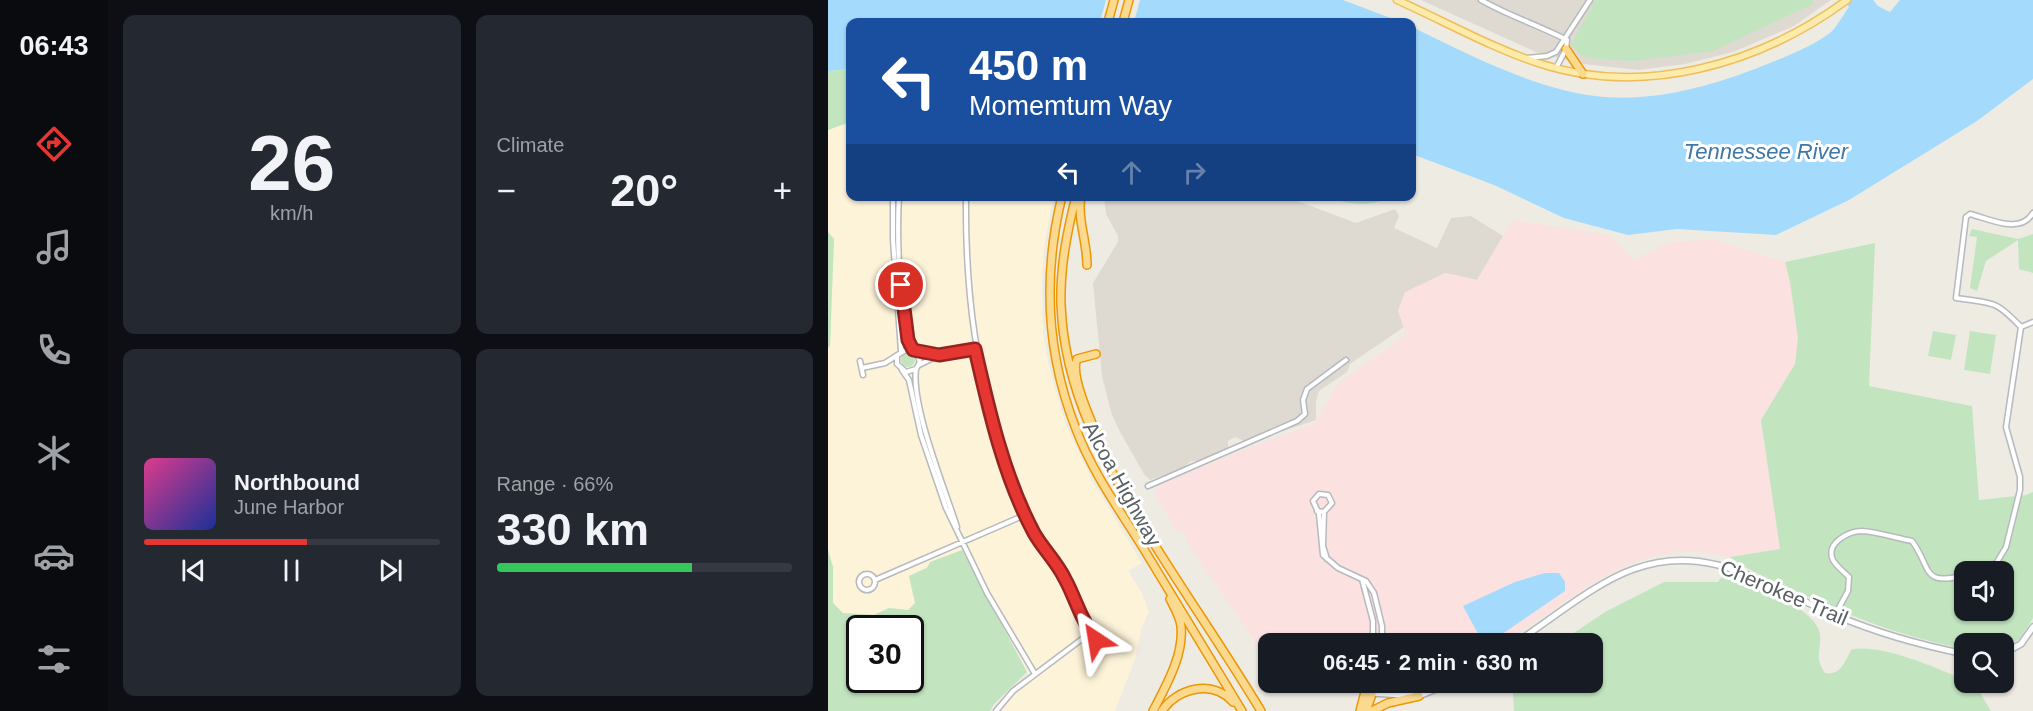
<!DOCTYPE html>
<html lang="en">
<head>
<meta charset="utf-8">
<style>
  body { margin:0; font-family:Arial,sans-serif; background:#242831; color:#f1f3f6; height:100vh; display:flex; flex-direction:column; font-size:22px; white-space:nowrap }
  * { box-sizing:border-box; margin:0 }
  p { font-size:20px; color:#9ea1a6 }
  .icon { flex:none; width:33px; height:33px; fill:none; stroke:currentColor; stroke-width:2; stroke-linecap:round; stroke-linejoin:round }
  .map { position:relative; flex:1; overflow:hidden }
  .side { display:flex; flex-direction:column; gap:15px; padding:15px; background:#0d0f14; width:720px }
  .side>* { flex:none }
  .guide { position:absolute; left:18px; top:18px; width:570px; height:183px; border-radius:12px; box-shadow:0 2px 4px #0004; background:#1a4fa0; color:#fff; overflow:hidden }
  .fabs { position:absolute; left:1126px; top:561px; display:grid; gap:12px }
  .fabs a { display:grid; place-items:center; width:60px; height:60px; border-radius:12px; background:#171b24; box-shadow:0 2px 4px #0004; font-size:30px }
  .speed { position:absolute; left:18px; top:615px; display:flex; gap:12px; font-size:30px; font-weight:700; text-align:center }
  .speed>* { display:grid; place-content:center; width:78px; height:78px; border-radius:50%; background:#171b24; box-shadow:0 2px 4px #0004; line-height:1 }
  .speed .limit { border:3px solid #111; border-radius:9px; background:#fff; color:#111 }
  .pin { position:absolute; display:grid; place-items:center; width:51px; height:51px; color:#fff; margin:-26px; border:3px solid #fff; border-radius:50%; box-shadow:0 2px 6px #0007 }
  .me { position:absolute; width:66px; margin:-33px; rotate:327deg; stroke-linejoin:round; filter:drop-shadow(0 0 4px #0008) }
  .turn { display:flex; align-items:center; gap:21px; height:126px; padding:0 24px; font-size:27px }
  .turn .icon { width:78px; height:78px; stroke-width:2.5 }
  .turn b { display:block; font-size:42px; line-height:51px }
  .lanes { display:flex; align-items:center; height:57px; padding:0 24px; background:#0003; justify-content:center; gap:30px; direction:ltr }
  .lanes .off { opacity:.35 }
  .big { font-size:45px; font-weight:700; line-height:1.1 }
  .side .tile { flex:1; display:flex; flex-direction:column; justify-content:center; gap:9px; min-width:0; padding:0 21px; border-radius:12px; background:#242831 }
  .side .dial { align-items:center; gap:0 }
  .dial b { font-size:78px; line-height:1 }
  .song { display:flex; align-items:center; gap:18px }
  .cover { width:72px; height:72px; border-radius:9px; background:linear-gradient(135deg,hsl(330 70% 55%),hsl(230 70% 35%)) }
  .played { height:6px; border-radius:3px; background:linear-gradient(90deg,#e63632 55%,#363941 55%) }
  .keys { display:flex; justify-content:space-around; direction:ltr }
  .heat { display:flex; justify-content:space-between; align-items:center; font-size:33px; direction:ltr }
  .charge { height:9px; border-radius:4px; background:linear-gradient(90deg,#34c759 66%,#363941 0) }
  .side .tiles { flex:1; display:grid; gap:15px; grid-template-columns:repeat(2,1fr) }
  .trip { position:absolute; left:430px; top:633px; width:345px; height:60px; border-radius:12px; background:#171b24; box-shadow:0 2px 4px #0004; font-weight:700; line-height:60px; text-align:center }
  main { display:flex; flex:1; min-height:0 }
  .tabs { display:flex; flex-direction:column; width:108px; justify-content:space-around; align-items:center; background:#090b0e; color:#9ea1a6 }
  .tabs .icon { width:42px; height:42px }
  .tabs .on { color:#e63632 }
  .tabs b { font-size:27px; color:#f1f3f6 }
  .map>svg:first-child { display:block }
  .commercial { fill:#fdf3d9 }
  .education { fill:#dedad1 }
  .medical { fill:#fbe1e0 }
  .green { fill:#c2e5c0; fill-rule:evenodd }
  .water { fill:#a4dbfd }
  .pier { fill:#eeebe3 }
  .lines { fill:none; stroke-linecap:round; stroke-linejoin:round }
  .street-casing { stroke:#b6b9bd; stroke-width:7 }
  .secondary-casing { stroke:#b5b9bd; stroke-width:8 }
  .primary-casing { stroke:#eebd5c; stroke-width:9 }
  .highway-casing { stroke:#ec9705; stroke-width:10 }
  .street { stroke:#fff; stroke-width:4 }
  .secondary { stroke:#fff; stroke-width:5 }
  .primary { stroke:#fdeba9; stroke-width:6 }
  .highway { stroke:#fbd98e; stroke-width:7 }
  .route-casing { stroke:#962320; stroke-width:15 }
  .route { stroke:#e63632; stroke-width:10 }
  .labels { text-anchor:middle; stroke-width:6; stroke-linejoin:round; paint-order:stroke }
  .street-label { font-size:21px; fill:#5b6064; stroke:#fff }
  .water-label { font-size:22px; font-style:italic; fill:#3f77a7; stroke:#fff }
</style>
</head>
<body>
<main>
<nav class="tabs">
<b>06:43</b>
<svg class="icon on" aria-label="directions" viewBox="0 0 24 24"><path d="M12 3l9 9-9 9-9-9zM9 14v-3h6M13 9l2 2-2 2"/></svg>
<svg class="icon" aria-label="music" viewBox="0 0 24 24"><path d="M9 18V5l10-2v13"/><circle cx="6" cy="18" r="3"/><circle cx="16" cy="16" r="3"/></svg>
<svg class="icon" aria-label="phone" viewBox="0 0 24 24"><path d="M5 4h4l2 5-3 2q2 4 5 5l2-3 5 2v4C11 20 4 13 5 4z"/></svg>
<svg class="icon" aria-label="climate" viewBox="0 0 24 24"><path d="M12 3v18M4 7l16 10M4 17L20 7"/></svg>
<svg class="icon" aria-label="car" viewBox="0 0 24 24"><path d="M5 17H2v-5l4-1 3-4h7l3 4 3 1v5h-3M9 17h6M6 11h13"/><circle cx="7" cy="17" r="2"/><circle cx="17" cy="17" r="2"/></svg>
<svg class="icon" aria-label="filters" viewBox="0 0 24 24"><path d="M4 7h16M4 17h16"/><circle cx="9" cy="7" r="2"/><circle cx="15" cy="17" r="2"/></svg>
</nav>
<section class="side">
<div class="tiles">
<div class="tile dial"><b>26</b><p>km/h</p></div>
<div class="tile"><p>Climate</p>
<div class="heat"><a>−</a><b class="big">20°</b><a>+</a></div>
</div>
<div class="tile">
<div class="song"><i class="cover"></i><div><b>Northbound</b><p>June Harbor</p></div></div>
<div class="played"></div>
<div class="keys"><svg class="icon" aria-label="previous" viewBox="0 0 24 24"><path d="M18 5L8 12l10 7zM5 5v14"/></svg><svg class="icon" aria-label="pause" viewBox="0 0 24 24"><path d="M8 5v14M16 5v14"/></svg><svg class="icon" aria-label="next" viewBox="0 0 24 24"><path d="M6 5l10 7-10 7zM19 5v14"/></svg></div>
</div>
<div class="tile"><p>Range · 66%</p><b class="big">330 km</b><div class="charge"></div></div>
</div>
</section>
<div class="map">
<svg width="1205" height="711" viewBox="0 0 1205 711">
  <rect width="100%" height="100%" fill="#eeebe3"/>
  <!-- commercial -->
  <path class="commercial" d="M 22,122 L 22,196 L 225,197 L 216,247 L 214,283 L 215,332 L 221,366 L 237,423 L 265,482 L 314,563 L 300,571 L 314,593 L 321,612 L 314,626 L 307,659 L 287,711 L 174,711 L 186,695 L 204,681 L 134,550 L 81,576 L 87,603 L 80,610 L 61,608 L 46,615 L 14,614 L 5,602 L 5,567 L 0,550 L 0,348 L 2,346 L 6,239 L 0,232 L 0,130 Z"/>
  <!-- education -->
  <path class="education" d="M 593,0 L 1003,0 L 966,26 L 905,52 L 857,64 L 810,70 L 756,64 L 708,52 Z
    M 276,197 L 459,197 L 528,223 L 567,209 L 571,216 L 566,228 L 609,248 L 623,218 L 643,216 L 675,236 L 649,280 L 617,273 L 570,310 L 576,327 L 522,364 L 519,372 L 491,391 L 488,401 L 488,420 L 443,435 L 440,433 L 416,441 L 407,437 L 400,441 L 400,447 L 395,451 L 373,461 L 363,461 L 354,469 L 322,480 L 316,474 L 291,430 L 283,412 L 274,376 L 265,283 L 290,242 L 290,236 L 278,214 Z"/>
  <!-- medical -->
  <path class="medical" d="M 685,220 L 780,235 L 805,260 L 840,243 L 883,239 L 957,262 L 962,282 L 970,338 L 967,364 L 933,420 L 952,549 L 902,557 L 877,552 L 847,552 L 821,557 L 796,566 L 768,581 L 675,643 L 441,644 L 441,661 L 360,544 L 357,533 L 349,530 L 345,525 L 328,496 L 328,490 L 332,485 L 410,452 L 486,424 L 511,383 L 578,335 L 570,310 L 577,292 L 617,273 L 649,280 Z"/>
  <!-- green -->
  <path class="green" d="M 767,0 L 985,0 L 985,4 L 885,51 L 805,61 L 770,59 L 753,55 L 743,45 Z
    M 22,69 L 22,122 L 0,130 L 0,71 Z
    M 497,197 L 561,196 L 561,197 C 540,209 519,203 497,197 Z
    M 1144,229 L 1190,239 L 1205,234 L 1205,273 L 1191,269 L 1190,240 L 1158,261 L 1149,291 L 1142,288 L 1149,237 L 1141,236 Z
    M 0,232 L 6,239 L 2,346 L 0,348 Z
    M 1047,243 L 1041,386 L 1144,406 L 1151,500 L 1198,495 L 1205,492 L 1205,618 L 1192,639 L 1176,648 L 1176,644 L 1137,644 L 1137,649 C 1075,637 1029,619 972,593 C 948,582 924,573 902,557 L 952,549 L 933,420 L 967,364 L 970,338 L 962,282 L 957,262 ZM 1137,572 L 1176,572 L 1176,610 L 1137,610 Z
    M 1105,331 L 1128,335 L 1123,360 L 1100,356 Z
    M 1142,331 L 1168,335 L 1162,374 L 1136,370 Z
    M73 360a7 7 0 1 1 14 0a7 7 0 1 1-14 0Z
    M 0,550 L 5,567 L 5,603 L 15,613 L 46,615 L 61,608 L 80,610 L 87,603 L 81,576 L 99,568 L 102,562 L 134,550 L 199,672 L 166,704 L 162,711 L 0,711 ZM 32,628 L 82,628 L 82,680 L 32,680 Z
    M 897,572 C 919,580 983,607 991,630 C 996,647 984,654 997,673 C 1013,676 1017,661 1023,650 C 1050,642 1111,669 1137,680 L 1137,682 L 1146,683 L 1163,711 L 686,711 L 685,694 L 688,683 L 765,682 L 765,644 L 731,643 L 777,612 L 836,582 L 890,582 Z"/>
  <!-- water -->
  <path class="water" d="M 0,0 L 515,0 L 573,22 L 22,22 L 22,69 L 0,71 Z
    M 1016,0 L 1045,0 L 1050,6 L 1062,12 L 1072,0 L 1205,0 L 1205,79 L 1149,121 L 1021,200 L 948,235 L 849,229 L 800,235 L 736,218 L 666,185 L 584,154 L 584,27 C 640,54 704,88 767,96 C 821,103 882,87 932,67 C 954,58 982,48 1002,33 C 1009,27 1015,15 1021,7 Z
    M 717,573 L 731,573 L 737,582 L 737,591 L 661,643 L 655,643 L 635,606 L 687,582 Z"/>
  <!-- pier -->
  <path class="pier" d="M 278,0 L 312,0 L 306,22 L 272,22 Z"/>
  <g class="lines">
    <defs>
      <path id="street" d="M 653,0 C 681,16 710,25 739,40
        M 699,58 L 719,56 L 728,52 L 762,0
        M 728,68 L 738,49 L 739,40
        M 65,196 L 65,240 L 73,351
        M 71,196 C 69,230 70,323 85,350
        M 138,196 C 137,293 148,379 181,470 C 188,491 196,514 206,534 C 214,547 226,558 233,571 C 246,594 252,618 268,640
        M 1193,327 C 1166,299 1166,304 1128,298 L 1138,217 L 1142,214 C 1162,219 1192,235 1205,213
        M 1193,327 L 1205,322
        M 88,352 L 110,355
        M 32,361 L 35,375
        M 91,365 L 111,355 L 147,349
        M 34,368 L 57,363 L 79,349 L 88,352 L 92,362 L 88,369 L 78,372 L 69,364 L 69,357
        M 88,369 C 83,406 117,489 129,527
        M 74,370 L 81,380 L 93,435 L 118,508 L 159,593 L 207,674
        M 320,486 L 469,421 L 477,414 L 475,400 L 479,389 L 518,360
        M 489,511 L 496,512 L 504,503 L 500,495 L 491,494 L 485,501 L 491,514 L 495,555 L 510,568 L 538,581 L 546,593 L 554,626 L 554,644
        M 496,512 L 495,546 L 499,559
        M 1152,572 L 1160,569 L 1169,562 L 1178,547 L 1192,490 L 1192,477 L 1178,427 L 1193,327
        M31 582a8 8 0 1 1 16 0a8 8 0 1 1-16 0Z
        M 534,579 L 545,621 L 545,644
        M 47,580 L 197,515
        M 1007,615 L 1020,591 L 1021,577 C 1016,572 1008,566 1005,560 C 997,543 1021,531 1034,531 C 1050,532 1068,538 1084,541 C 1104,568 1093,587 1137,575
        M 537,692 L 539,682
        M 544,693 L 547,682
        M 168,711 L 185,691 L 262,633"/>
      <path id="secondary" d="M 686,644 C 721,621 768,582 806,569 C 882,541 939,587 1007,615 C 1049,633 1092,645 1137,654
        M 1176,653 L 1193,644 L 1205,627
        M 557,682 L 574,690 L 605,689
        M 543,693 L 591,696 L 625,682"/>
      <path id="primary" d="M 569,0 C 616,21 662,47 710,63 C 816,98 932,64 1019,0"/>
      <path id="highway" d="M 280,22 L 286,0
        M 295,22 L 301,0
        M 738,49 L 755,74
        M 234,196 C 215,274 218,353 248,429 C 264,472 293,512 317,551 C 349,604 382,658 414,711
        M 248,196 C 239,232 232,267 233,304 C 236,393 278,465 323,539 C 359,597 398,653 433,711
        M 253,196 C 249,219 259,241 259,265
        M 268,354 L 249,359 C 240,377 272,440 280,460
        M 325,711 C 338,686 356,655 353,626 C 352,617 346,607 342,599
        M 334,711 C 349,688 385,679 405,702
        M 532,711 L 537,692
        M 538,711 L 544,694
        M 544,711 L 560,703 L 591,696"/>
    </defs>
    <!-- street casing -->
    <use href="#street" class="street-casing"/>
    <!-- secondary casing -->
    <use href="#secondary" class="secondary-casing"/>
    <!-- primary casing -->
    <use href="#primary" class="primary-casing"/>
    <!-- highway casing -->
    <use href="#highway" class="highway-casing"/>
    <!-- street -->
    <use href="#street" class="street"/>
    <!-- secondary -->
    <use href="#secondary" class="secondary"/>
    <!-- primary -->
    <use href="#primary" class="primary"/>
    <!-- highway -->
    <use href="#highway" class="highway"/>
  </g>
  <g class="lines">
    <defs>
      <path id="route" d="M 73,285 L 80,340 L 85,350 L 111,355 L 147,349 C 161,411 176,477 206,533 C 215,549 229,562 237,579 C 249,601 251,617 268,640"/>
    </defs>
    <!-- route casing -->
    <use href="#route" class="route-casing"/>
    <!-- route -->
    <use href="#route" class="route"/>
  </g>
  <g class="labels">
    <!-- street labels -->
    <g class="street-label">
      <text transform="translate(294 484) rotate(61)" y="7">Alcoa Highway</text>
      <text transform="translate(956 593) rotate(23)" y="7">Cherokee Trail</text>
    </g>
    <!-- water labels -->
    <g class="water-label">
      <text x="938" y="159">Tennessee River</text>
    </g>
  </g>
</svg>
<div class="fabs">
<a><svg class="icon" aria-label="sound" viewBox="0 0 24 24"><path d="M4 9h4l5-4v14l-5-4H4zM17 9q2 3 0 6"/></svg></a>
<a><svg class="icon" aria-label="search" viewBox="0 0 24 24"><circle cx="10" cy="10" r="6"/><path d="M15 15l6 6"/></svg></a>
</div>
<div class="speed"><div class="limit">30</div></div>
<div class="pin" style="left:73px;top:285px;background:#d93025"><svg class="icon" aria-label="arrive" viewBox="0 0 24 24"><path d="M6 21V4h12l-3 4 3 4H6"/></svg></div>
<svg class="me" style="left:268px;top:640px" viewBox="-20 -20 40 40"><path d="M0-17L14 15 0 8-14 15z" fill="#e63632" stroke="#fff" stroke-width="4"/></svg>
<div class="trip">06:45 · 2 min · 630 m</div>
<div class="guide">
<div class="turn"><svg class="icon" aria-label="left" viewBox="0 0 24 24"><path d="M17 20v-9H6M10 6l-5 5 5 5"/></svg><div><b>450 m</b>Momemtum Way</div></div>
<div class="lanes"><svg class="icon" aria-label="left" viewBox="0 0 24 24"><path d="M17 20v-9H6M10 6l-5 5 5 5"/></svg><svg class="icon off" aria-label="ahead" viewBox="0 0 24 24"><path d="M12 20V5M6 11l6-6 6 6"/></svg><svg class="icon off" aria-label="right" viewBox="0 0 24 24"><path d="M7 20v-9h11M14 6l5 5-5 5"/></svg></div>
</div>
</div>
</main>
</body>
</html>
